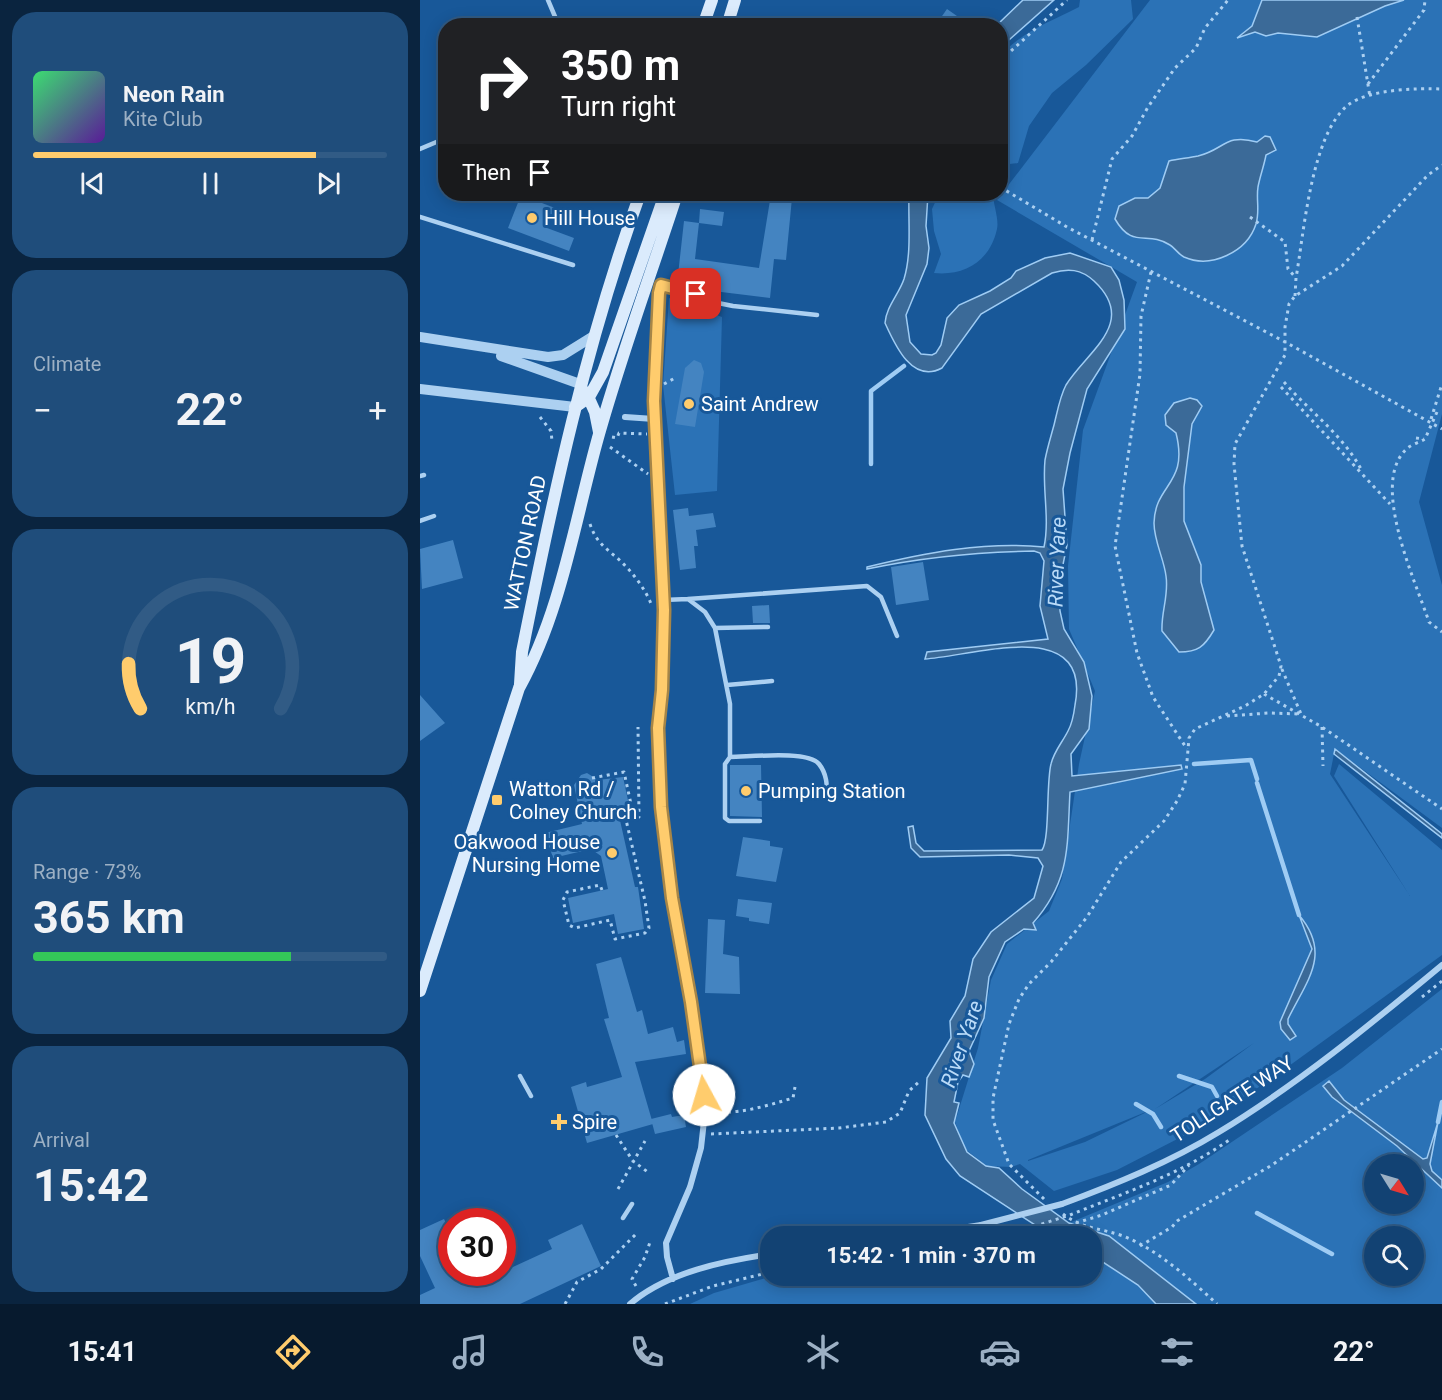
<!DOCTYPE html>
<html lang="en">
<head>
<meta charset="utf-8">
<style>
  body { margin:0; font-family:Roboto,sans-serif; background:#1f4d7b; color:#f1f3f6; height:100vh; display:flex; flex-direction:column; font-size:22px; white-space:nowrap }
  * { box-sizing:border-box; margin:0 }
  p { font-size:20px; color:#9cb0c4 }
  .icon { flex:none; width:33px; height:33px; fill:none; stroke:currentColor; stroke-width:2; stroke-linecap:round; stroke-linejoin:round }
  .map { position:relative; flex:1; overflow:hidden }
  .panel { display:flex; flex-direction:column; gap:12px; padding:12px; background:#0a243f; width:420px }
  .panel>* { flex:none }
  .guide { position:absolute; left:18px; top:18px; width:570px; height:183px; border-radius:24px; box-shadow:0 3px 15px #0003,0 0 0 2px #315b85; background:#202124; color:#fff; overflow:hidden }
  .needle { width:39px; rotate:127deg }
  .fabs { position:absolute; left:944px; top:1154px; display:grid; gap:12px }
  .fabs a { display:grid; place-items:center; width:60px; height:60px; border-radius:50%; background:#124273; box-shadow:0 3px 15px #0003,0 0 0 2px #315b85; font-size:30px }
  .speed { position:absolute; left:18px; top:1208px; display:flex; gap:12px; font-size:30px; font-weight:700; text-align:center }
  .speed>* { display:grid; place-content:center; width:78px; height:78px; border-radius:50%; background:#124273; box-shadow:0 3px 15px #0003,0 0 0 2px #315b85; line-height:1 }
  .speed .limit { border:9px solid #d22; background:#fff; color:#111 }
  .pin { position:absolute; display:grid; place-items:center; width:51px; height:51px; color:#fff; margin:-26px; border-radius:12px; box-shadow:0 3px 9px #0006 }
  .me { position:absolute; width:66px; margin:-33px; rotate:354deg; stroke-linejoin:round; filter:drop-shadow(0 0 4px #0008) }
  .turn { display:flex; align-items:center; gap:21px; height:126px; padding:0 24px; font-size:27px }
  .turn .icon { width:78px; height:78px; stroke-width:2.5 }
  .turn b { display:block; font-size:42px; line-height:51px }
  .then { display:flex; align-items:center; height:57px; padding:0 24px; background:#0003; gap:12px; font-size:22px }
  .big { font-size:45px; font-weight:700; line-height:1.1 }
  .panel .tile { flex:1; display:flex; flex-direction:column; justify-content:center; gap:9px; min-width:0; padding:0 21px; border-radius:24px; background:#1f4d7b }
  .panel .dial { align-items:center; gap:0 }
  .dial svg { height:156px; overflow:visible; fill:none; stroke:#315b85; stroke-width:7; stroke-linecap:round; text-anchor:middle }
  .dial text { fill:#f1f3f6; stroke:none }
  .song { display:flex; align-items:center; gap:18px }
  .cover { width:72px; height:72px; border-radius:9px; background:linear-gradient(135deg,hsl(140 70% 55%),hsl(270 70% 35%)) }
  .played { height:6px; border-radius:3px; background:linear-gradient(90deg,#ffcc6d 80%,#315b85 80%) }
  .keys { display:flex; justify-content:space-around; direction:ltr }
  .heat { display:flex; justify-content:space-between; align-items:center; font-size:33px; direction:ltr }
  .charge { height:9px; border-radius:4px; background:linear-gradient(90deg,#34c759 73%,#315b85 0) }
  .trip { position:absolute; left:340px; top:1226px; width:342px; height:60px; border-radius:24px; background:#124273; box-shadow:0 3px 15px #0003,0 0 0 2px #315b85; font-weight:700; line-height:60px; text-align:center }
  .tabs { display:flex; height:96px; justify-content:space-around; align-items:center; background:#071a2e; color:#9cb0c4 }
  .tabs .icon { width:42px; height:42px }
  .tabs .active { color:#ffcc6d }
  .tabs b { font-size:27px; color:#f1f3f6 }
  main { display:flex; flex:1; min-height:0 }
  .map>svg:first-child { display:block }
  .green { fill:#2b72b6; fill-rule:evenodd }
  .water { fill:#3b6a98; stroke:#9fccf4; stroke-width:1.5 }
  .lines { fill:none; stroke-linecap:round; stroke-linejoin:round }
  .stream { stroke:#9fccf4; stroke-width:4.5 }
  .building { fill:#4484c1 }
  .path { stroke:#acd0f1; stroke-width:3; stroke-dasharray:3 4.5; stroke-linecap:butt }
  .service { stroke:#acd0f1; stroke-width:4.5 }
  .minor { stroke:#acd0f1; stroke-width:6 }
  .tertiary { stroke:#acd0f1; stroke-width:10 }
  .secondary { stroke:#dbebfc; stroke-width:12 }
  .path-bridge { stroke:#acd0f1; stroke-width:3; stroke-dasharray:3 4.5; stroke-linecap:butt }
  .minor-bridge { stroke:#acd0f1; stroke-width:6 }
  .route-casing { stroke:#a68547; stroke-width:15 }
  .route { stroke:#ffcc6d; stroke-width:10 }
  .poi-dot { fill:#ffcc6d; stroke:#185899; stroke-width:2 }
  .labels { text-anchor:middle; stroke-width:6; stroke-linejoin:round; paint-order:stroke }
  .poi-label { font-size:20px; fill:#fff; stroke:#185899; text-anchor:start }
  .street-label { font-size:20px; fill:#fff; stroke:#185899 }
  .water-label { font-size:21px; font-style:italic; fill:#b9daf8; stroke:#185899 }
</style>
</head>
<body>
<main>
<section class="panel">
<div class="tile">
<div class="song"><i class="cover"></i><div><b>Neon Rain</b><p>Kite Club</p></div></div>
<div class="played"></div>
<div class="keys"><svg class="icon" aria-label="previous" viewBox="0 0 24 24"><path d="M18 5L8 12l10 7zM5 5v14"/></svg><svg class="icon" aria-label="pause" viewBox="0 0 24 24"><path d="M8 5v14M16 5v14"/></svg><svg class="icon" aria-label="next" viewBox="0 0 24 24"><path d="M6 5l10 7-10 7zM19 5v14"/></svg></div>
</div>
<div class="tile"><p>Climate</p>
<div class="heat"><a>−</a><b class="big">22°</b><a>+</a></div>
</div>
<div class="tile dial"><svg viewBox="0 0 100 80">
<path d="M14 69A42 42 0 1 1 86 69"/>
<path d="M14 69A42 42 0 0 1 8 46" stroke="#ffcc6d"/>
<text x="50" y="56" font-size="32" font-weight="700">19</text>
<text x="50" y="72" font-size="11">km/h</text>
</svg></div>
<div class="tile"><p>Range · 73%</p><b class="big">365 km</b><div class="charge"></div></div>
<div class="tile"><p>Arrival</p><b class="big">15:42</b></div>
</section>
<div class="map">
<svg width="1022" height="1304" viewBox="0 0 1022 1304">
  <rect width="100%" height="100%" fill="#185899"/>
  <!-- green -->
  <path class="green" d="M 660,0 L 711,0 L 713,19 L 666,65 L 632,93 L 609,126 L 598,163 L 581,165 L 581,55 C 603,31 630,22 659,7 Z
    M 730,0 L 1022,0 L 1022,414 L 999,502 L 1022,585 L 1022,828 L 915,749 L 910,774 L 990,896 L 914,776 L 919,764 L 1022,850 L 1022,955 L 851,1079 L 771,1132 L 697,1170 L 634,1191 L 600,1164 L 591,1167 L 567,1166 L 545,1149 L 535,1122 L 558,1048 L 571,980 L 587,944 L 629,911 L 642,879 L 659,764 L 675,691 L 649,629 L 648,566 L 663,430 L 717,282 L 577,200 ZM 834,1043 L 785,1079 L 735,1109 ZM 733,1109 L 665,1142 L 608,1161 L 608,1160 Z
    M 519,194 L 567,194 L 573,196 C 574,206 579,220 577,229 C 570,261 545,276 514,273 L 521,254 L 514,231 L 512,209 Z
    M 249,298 L 302,317 L 297,491 L 255,495 L 243,385 Z
    M 1022,989 L 1022,1304 L 776,1304 L 689,1236 L 649,1223 L 748,1182 L 779,1164 L 922,1068 ZM 954,1164 L 993,1164 L 993,1203 L 954,1203 ZM 954,1236 L 993,1236 L 993,1275 L 954,1275 Z
    M 672,1255 L 718,1285 L 736,1304 L 270,1304 L 294,1293 L 356,1275 L 672,1275 Z"/>
  <!-- water -->
  <path class="water" d="M 603,0 L 634,0 L 581,47 L 580,26 L 577,25 Z
    M 842,0 L 984,0 L 965,6 L 897,37 L 858,33 L 846,36 L 835,32 L 817,38 L 832,26 Z
    M 845,136 L 850,137 L 856,150 L 846,155 C 844,166 840,176 838,187 C 836,199 840,211 836,224 C 827,252 791,269 764,257 C 758,254 755,248 750,245 C 727,230 713,250 695,219 L 699,206 L 715,198 L 728,198 L 740,188 L 749,161 C 758,159 768,158 778,156 C 804,150 805,133 837,142 Z
    M 489,194 L 508,194 L 506,226 L 509,248 L 507,264 L 486,315 L 490,342 L 501,354 L 512,355 L 516,353 L 521,345 L 527,318 L 539,305 L 570,291 L 591,278 L 596,271 L 625,258 L 650,253 L 691,267 L 699,280 L 704,300 L 705,329 L 667,389 L 650,453 L 643,489 L 647,545 L 640,579 L 640,611 L 644,629 L 664,662 L 672,696 L 669,729 L 651,754 L 652,776 L 761,765 L 762,769 L 650,792 C 647,846 651,880 613,923 L 616,930 L 604,929 L 585,942 L 569,977 L 564,1018 L 549,1051 L 554,1064 L 549,1077 L 543,1075 L 538,1082 L 534,1102 L 539,1103 L 534,1123 L 547,1152 L 566,1166 L 579,1168 L 602,1189 L 649,1223 L 689,1236 L 776,1304 L 736,1304 L 718,1285 L 672,1255 L 672,1236 L 632,1236 L 540,1176 L 526,1159 L 505,1115 L 507,1078 L 531,1038 L 530,1021 L 545,996 L 553,959 L 571,932 L 614,898 L 623,866 L 618,858 L 589,855 L 500,857 L 491,848 L 488,827 L 493,826 L 496,843 L 504,851 L 622,850 C 630,839 626,783 631,764 C 634,751 642,743 648,731 C 652,724 654,713 655,705 C 672,615 554,656 505,659 L 507,652 L 628,639 L 620,606 L 624,561 L 620,553 L 614,551 C 557,552 503,557 447,569 L 447,567 C 504,553 565,541 624,547 C 630,518 622,489 625,460 C 627,449 631,436 634,425 C 637,413 640,396 646,385 C 666,352 719,323 674,281 C 661,269 648,268 632,273 L 561,314 L 522,368 C 492,384 475,345 465,323 C 466,307 479,294 484,279 C 492,253 488,221 489,194 Z
    M 770,398 L 777,400 L 782,406 L 772,424 L 764,487 L 764,521 L 781,565 L 781,582 L 794,630 C 784,647 778,652 759,652 L 742,631 C 741,612 749,595 746,576 C 744,559 734,541 734,523 C 735,483 769,485 756,433 L 746,425 L 745,415 L 754,403 Z
    M 915,749 L 1022,834 L 1022,838 L 914,754 Z
    M 879,915 C 912,954 887,980 868,1019 L 868,1024 L 876,1036 L 870,1040 L 861,1029 L 860,1022 L 892,949 Z
    M 909,1081 L 924,1100 L 1003,1159 L 1007,1158 L 1018,1122 L 1010,1164 L 1012,1171 L 1022,1180 L 1022,1188 L 977,1146 L 912,1097 L 903,1086 Z"/>
  <g class="lines">
    <!-- stream -->
    <path class="stream" d="M 451,464 L 451,391 L 484,366
      M 774,764 L 831,760 L 837,779
      M 837,783 L 879,915
      M 759,1076 L 792,1087 L 797,1096
      M 716,1104 L 733,1114 L 741,1127
      M 1018,1122 L 1022,1102
      M 837,1213 L 912,1254"/>
  </g>
  <!-- building -->
  <path class="building" d="M 527,9 L 537,16 L 530,26 L 515,26 Z
    M 351,194 L 364,194 L 363,197 L 372,198 L 366,260 L 354,259 L 350,298 L 277,289 L 278,278 L 258,275 L 264,221 L 279,223 L 275,259 L 339,268 Z
    M 101,195 L 135,208 L 127,228 L 154,238 L 149,251 L 88,228 Z
    M 280,209 L 304,212 L 302,226 L 279,223 Z
    M 274,360 L 281,363 L 284,372 L 275,427 L 255,424 L 265,368 Z
    M 268,508 L 269,516 L 293,513 L 296,527 L 276,530 L 278,546 L 274,546 L 276,568 L 260,570 L 253,510 Z
    M 33,540 L 43,578 L 2,589 L 0,549 Z
    M 503,562 L 509,600 L 476,605 L 471,567 Z
    M 349,605 L 350,623 L 333,623 L 332,606 Z
    M 0,695 L 25,723 L 0,741 Z
    M 310,765 L 341,765 L 342,817 L 310,816 Z
    M 167,773 L 178,780 L 203,777 L 209,805 L 197,807 L 215,887 L 218,887 L 224,929 L 198,934 L 194,914 L 153,923 L 148,898 L 188,889 L 181,856 L 171,849 L 133,858 L 125,833 L 162,824 L 154,785 L 161,775 Z
    M 323,837 L 350,841 L 350,846 L 363,848 L 356,882 L 316,876 Z
    M 318,899 L 352,903 L 349,924 L 329,921 L 329,918 L 316,916 Z
    M 288,919 L 305,920 L 303,954 L 319,957 L 320,994 L 285,993 Z
    M 201,957 L 217,1012 L 222,1010 L 228,1034 L 253,1027 L 257,1042 L 264,1040 L 266,1054 L 215,1062 L 233,1124 L 167,1143 L 151,1087 L 166,1082 L 167,1087 L 202,1077 L 184,1019 L 189,1018 L 176,964 Z
    M 251,1114 L 252,1117 L 264,1115 L 266,1127 L 235,1134 L 231,1119 Z
    M 24,1219 L 32,1236 L 32,1272 L 82,1272 L 132,1249 L 128,1240 L 162,1224 L 181,1266 L 100,1304 L 0,1304 L 0,1295 L 15,1288 L 0,1256 L 0,1230 Z"/>
  <g class="lines">
    <!-- path -->
    <path class="path" d="M 937,17 L 950,97
      M 580,61 L 647,0
      M 948,84 L 1004,10 L 1005,0
      M 580,187 L 647,227 L 867,343 L 1022,429
      M 830,217 L 865,242 L 868,269 L 876,278
      M 672,240 L 692,159 L 712,136 L 728,107 L 755,68 L 776,48 L 785,28 L 808,0
      M 731,272 L 721,316 L 720,374 L 695,546 L 717,653 L 733,697 L 767,749
      M 875,296 L 876,278 C 884,233 891,135 928,105 C 949,89 997,88 1022,89
      M 864,382 C 889,411 922,434 941,469
      M 244,384 L 255,378
      M 861,387 L 970,504
      M 1017,412 L 1005,439 C 1000,442 993,444 989,447 C 947,479 996,582 1009,622 L 1022,632
      M 120,417 L 131,431 L 132,441
      M 1011,419 L 1022,384
      M 192,437 L 197,438 L 199,433 L 227,434
      M 996,438 L 1004,439
      M 190,447 L 228,474
      M 170,524 C 175,540 184,547 196,557 C 211,570 225,588 232,606
      M 844,694 L 902,727 L 1022,809
      M 807,716 L 849,713 L 881,714 L 861,667
      M 902,727 L 903,766
      M 172,778 L 204,772 L 214,818 L 219,817 L 218,727
      M 182,890 L 180,885 L 147,892 L 143,900 L 149,925 L 155,928 L 190,920 L 195,939 L 225,933 L 229,928 L 225,901 L 203,807 L 211,806
      M 1002,997 L 1022,981
      M 293,1112 C 321,1114 346,1106 373,1098 L 375,1087
      M 291,1134 L 419,1128 L 466,1122 L 480,1113 L 489,1091 L 501,1080
      M 196,1135 L 213,1161 L 229,1173
      M 198,1189 L 225,1141
      M 624,1199 L 589,1164 L 573,1120 L 573,1098 L 589,1024 L 599,999 L 609,984 L 631,962 L 667,917 L 701,862 L 744,821 L 757,801 L 765,784 L 769,738 L 775,729 L 825,706 L 844,694 L 859,676 L 861,666 L 822,546 L 814,464 L 815,444 L 865,355 L 865,327 L 869,304 L 875,296 L 922,266 L 1008,175 L 1022,165
      M 643,1214 C 662,1229 681,1228 703,1236 C 737,1249 771,1280 797,1304
      M 650,1215 C 704,1193 761,1174 809,1140
      M 656,1223 L 682,1215 L 751,1185 L 769,1165
      M 576,1236 L 600,1231
      M 720,1246 L 752,1227 L 757,1221 L 852,1165 L 1022,1049
      M 216,1286 L 212,1279 L 225,1257 L 231,1239
      M 145,1304 L 157,1282 L 181,1269 L 217,1233
      M 245,1304 L 293,1286 L 351,1272"/>
    <!-- service -->
    <path class="service" d="M 128,0 L 139,26
      M 0,149 L 26,138
      M 0,217 L 153,265
      M 239,297 L 241,285 L 247,285 L 293,302 L 313,306 L 397,315
      M 0,476 L 4,475
      M 0,521 L 14,516
      M 268,599 L 447,586 L 461,597 L 477,636
      M 243,600 L 268,599 L 285,612 L 295,628 L 310,704 L 310,757 C 329,757 388,750 399,764 C 407,774 407,785 407,796
      M 295,628 L 348,627
      M 307,685 L 352,681
      M 310,757 L 305,764 L 305,818 L 309,821 L 340,821
      M 100,1076 L 111,1096
      M 203,1218 L 212,1204"/>
    <!-- minor -->
    <path class="minor" d="M 239,297 L 234,384 L 244,610 L 242,690 L 238,728 L 241,807 L 252,898 L 271,1002 L 285,1112 L 281,1148 L 270,1187 L 246,1243 L 247,1257 L 253,1279
      M 205,417 L 234,419
      M 642,1204 C 696,1184 750,1162 799,1132 C 878,1084 951,1024 1022,965
      M 490,1236 L 561,1225
      M 210,1304 C 247,1272 304,1261 351,1254"/>
    <!-- tertiary -->
    <path class="tertiary" d="M 0,337 L 128,357 L 143,355 L 172,337
      M 81,356 L 160,384
      M 0,389 L 155,407"/>
    <!-- secondary -->
    <path class="secondary" d="M 283,26 L 292,0
      M 307,26 L 315,0
      M 166,392 L 175,412 L 179,432
      M 155,407 L 169,397 L 183,372 L 245,194
      M 100,684 L 102,652 C 133,496 166,343 220,194
      M 0,991 L 99,688 C 140,614 154,526 176,445 C 199,361 230,277 257,194"/>
    <!-- path-bridge -->
    <path class="path-bridge" d="M 600,1231 L 650,1215"/>
    <!-- minor-bridge -->
    <path class="minor-bridge" d="M 561,1225 L 642,1204"/>
  </g>
  <g class="lines">
    <defs>
      <path id="route" d="M 276,294 L 241,285 L 239,293 L 234,401 L 244,610 L 242,690 L 238,728 L 241,807 L 252,898 L 271,1002 L 284,1095"/>
    </defs>
    <!-- route casing -->
    <use href="#route" class="route-casing"/>
    <!-- route -->
    <use href="#route" class="route"/>
  </g>
  <!-- markers -->
  <g class="poi-dot">
    <circle cx="112" cy="218" r="6"/>
    <circle cx="269" cy="404" r="6"/>
    <circle cx="326" cy="791" r="6"/>
    <rect x="71" y="794" width="12" height="12" rx="3"/>
    <circle cx="192" cy="853" r="6"/>
    <path d="M136 1113h6v6h6v6h-6v6h-6v-6h-6v-6h6z"/>
  </g>
  <g class="labels">
    <!-- poi labels -->
    <g class="poi-label">
      <text x="124" y="225">Hill House</text>
      <text x="281" y="411">Saint Andrew</text>
      <text x="89" y="796">Watton Rd /<tspan x="89" dy="23">Colney Church</tspan></text>
      <text x="338" y="798">Pumping Station</text>
      <text x="180" y="849" text-anchor="end">Oakwood House<tspan x="180" dy="23">Nursing Home</tspan></text>
      <text x="152" y="1129">Spire</text>
    </g>
    <!-- street labels -->
    <g class="street-label">
      <text transform="translate(105 543) rotate(-78)" y="7">WATTON ROAD</text>
      <text transform="translate(812 1099) rotate(-33)" y="7">TOLLGATE WAY</text>
    </g>
    <!-- water labels -->
    <g class="water-label">
      <text transform="translate(637 562) rotate(-88)" y="7">River Yare</text>
      <text transform="translate(542 1044) rotate(-71)" y="7">River Yare</text>
    </g>
  </g>
</svg>
<div class="fabs">
<a><svg class="needle" viewBox="-14 -14 28 28"><path d="M0-13l5 13h-10z" fill="#e53935"/><path d="M0 13l5-13h-10z" fill="#9cb0c4"/></svg></a>
<a><svg class="icon" aria-label="search" viewBox="0 0 24 24"><circle cx="10" cy="10" r="6"/><path d="M15 15l6 6"/></svg></a>
</div>
<div class="speed"><div class="limit">30</div></div>
<div class="pin" style="left:276px;top:294px;background:#d93025"><svg class="icon" aria-label="arrive" viewBox="0 0 24 24"><path d="M6 21V4h12l-3 4 3 4H6"/></svg></div>
<svg class="me" style="left:284px;top:1095px" viewBox="-20 -20 40 40"><circle r="19" fill="#fff"/><path d="M0-13L10 11 0 6-10 11z" fill="#ffcc6d"/></svg>
<div class="trip">15:42 · 1 min · 370 m</div>
<div class="guide">
<div class="turn"><svg class="icon" aria-label="right" viewBox="0 0 24 24"><path d="M7 20v-9h11M14 6l5 5-5 5"/></svg><div><b>350 m</b>Turn right</div></div>
<div class="then">Then<svg class="icon" aria-label="arrive" viewBox="0 0 24 24"><path d="M6 21V4h12l-3 4 3 4H6"/></svg></div>
</div>
</div>
</main>
<nav class="tabs">
<b>15:41</b>
<svg class="icon active" aria-label="directions" viewBox="0 0 24 24"><path d="M12 3l9 9-9 9-9-9zM9 14v-3h6M13 9l2 2-2 2"/></svg>
<svg class="icon" aria-label="music" viewBox="0 0 24 24"><path d="M9 18V5l10-2v13"/><circle cx="6" cy="18" r="3"/><circle cx="16" cy="16" r="3"/></svg>
<svg class="icon" aria-label="phone" viewBox="0 0 24 24"><path d="M5 4h4l2 5-3 2q2 4 5 5l2-3 5 2v4C11 20 4 13 5 4z"/></svg>
<svg class="icon" aria-label="climate" viewBox="0 0 24 24"><path d="M12 3v18M4 7l16 10M4 17L20 7"/></svg>
<svg class="icon" aria-label="car" viewBox="0 0 24 24"><path d="M5 17H2v-5l4-1 3-4h7l3 4 3 1v5h-3M9 17h6M6 11h13"/><circle cx="7" cy="17" r="2"/><circle cx="17" cy="17" r="2"/></svg>
<svg class="icon" aria-label="filters" viewBox="0 0 24 24"><path d="M4 7h16M4 17h16"/><circle cx="9" cy="7" r="2"/><circle cx="15" cy="17" r="2"/></svg>
<b>22°</b>
</nav>
</body>
</html>
